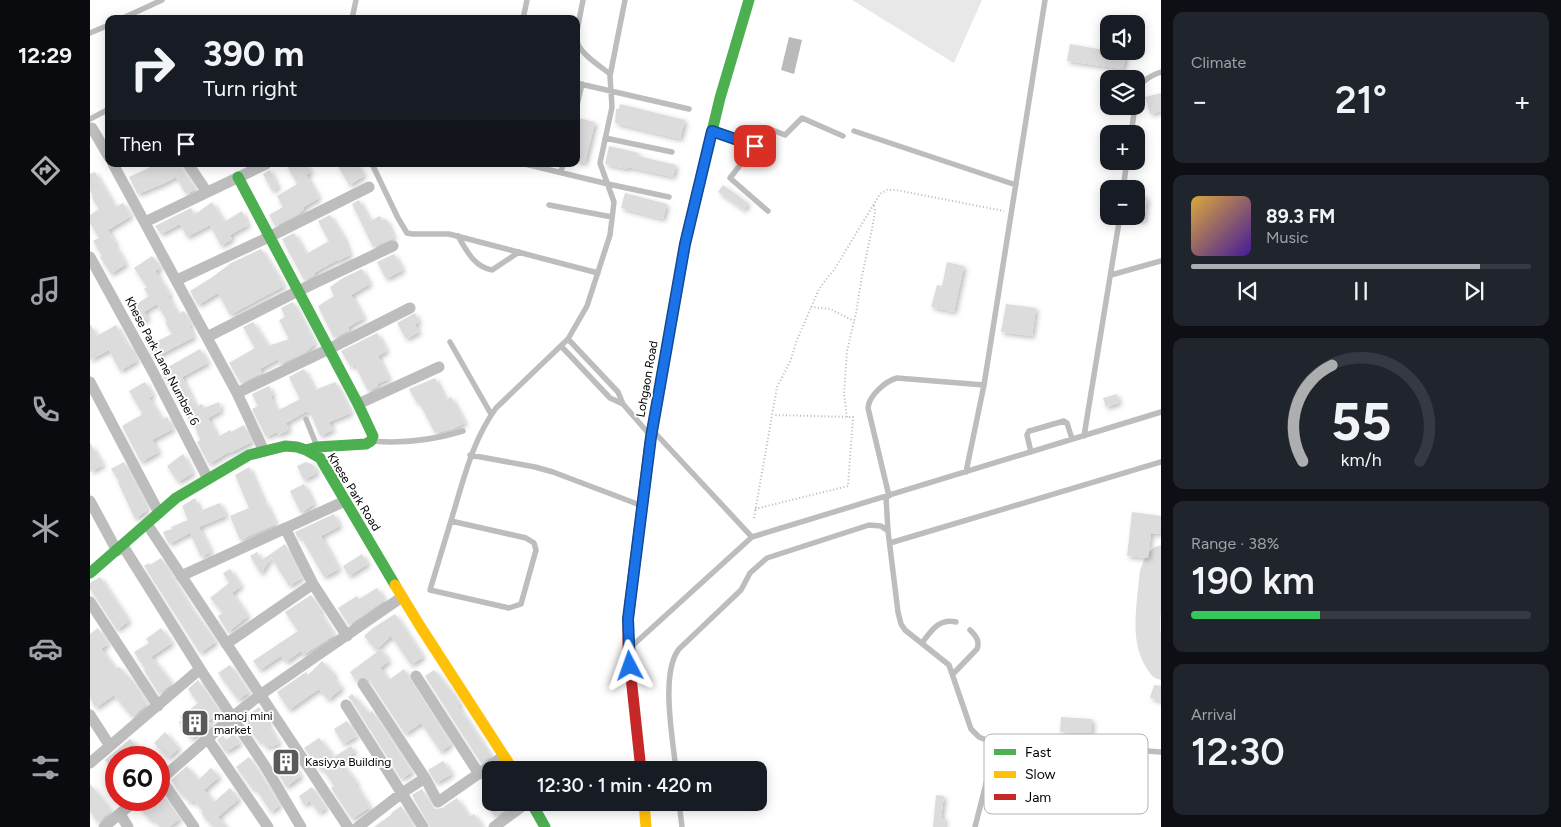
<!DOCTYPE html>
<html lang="en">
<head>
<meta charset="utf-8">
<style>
  body { margin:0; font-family:Figtree,sans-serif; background:#20242c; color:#f1f3f6; height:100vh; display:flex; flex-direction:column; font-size:19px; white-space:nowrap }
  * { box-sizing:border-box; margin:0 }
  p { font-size:16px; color:#9ea1a6 }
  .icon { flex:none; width:28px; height:28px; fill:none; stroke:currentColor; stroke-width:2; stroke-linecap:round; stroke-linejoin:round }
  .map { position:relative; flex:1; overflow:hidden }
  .drawer { display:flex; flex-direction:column; gap:12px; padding:12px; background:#0d0f14; width:400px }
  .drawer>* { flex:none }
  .banner { position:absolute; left:15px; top:15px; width:475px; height:152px; border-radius:10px; box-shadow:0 2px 12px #0003; background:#171b24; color:#f1f3f6; overflow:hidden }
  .controls { position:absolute; left:1010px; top:15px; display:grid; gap:10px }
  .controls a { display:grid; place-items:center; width:45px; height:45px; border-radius:10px; background:#171b24; box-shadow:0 2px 12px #0003; font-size:25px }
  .speed { position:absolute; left:15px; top:746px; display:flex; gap:10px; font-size:25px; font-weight:700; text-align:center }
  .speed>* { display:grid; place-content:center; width:65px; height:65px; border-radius:50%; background:#171b24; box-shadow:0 2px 12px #0003; line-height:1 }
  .speed .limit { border:8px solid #d22; background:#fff; color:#111 }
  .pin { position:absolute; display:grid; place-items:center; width:42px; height:42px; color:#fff; margin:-21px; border-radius:10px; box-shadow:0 2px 8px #0006 }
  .me { position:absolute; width:55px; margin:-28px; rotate:356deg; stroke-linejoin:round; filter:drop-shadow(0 0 4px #0008) }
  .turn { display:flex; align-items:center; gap:18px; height:105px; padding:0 15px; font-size:22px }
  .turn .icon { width:65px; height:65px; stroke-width:2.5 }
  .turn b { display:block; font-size:35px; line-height:42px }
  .then { display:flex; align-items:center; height:48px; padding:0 15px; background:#0003; gap:10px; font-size:19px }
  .big { font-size:38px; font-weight:600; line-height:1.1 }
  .drawer .card { flex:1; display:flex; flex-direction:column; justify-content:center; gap:8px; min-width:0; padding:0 18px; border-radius:10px; background:#20242c }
  .drawer .dial { align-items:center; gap:0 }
  .dial svg { height:130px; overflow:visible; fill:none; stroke:#363941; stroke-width:7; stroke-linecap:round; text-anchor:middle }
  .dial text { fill:#f1f3f6; stroke:none }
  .song { display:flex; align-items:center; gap:15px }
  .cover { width:60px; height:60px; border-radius:8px; background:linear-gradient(135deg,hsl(40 70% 55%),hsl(260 70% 35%)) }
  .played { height:5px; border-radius:2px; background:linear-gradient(90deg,#adaeaf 85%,#363941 85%) }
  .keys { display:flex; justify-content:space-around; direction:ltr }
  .heat { display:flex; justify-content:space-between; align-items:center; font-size:28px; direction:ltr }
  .charge { height:8px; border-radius:4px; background:linear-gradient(90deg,#34c759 38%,#363941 0) }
  .trip { position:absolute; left:392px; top:761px; width:285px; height:50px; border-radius:10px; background:#171b24; box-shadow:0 2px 12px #0003; font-weight:600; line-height:50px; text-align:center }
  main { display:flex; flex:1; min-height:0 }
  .tab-bar { display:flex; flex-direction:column; width:90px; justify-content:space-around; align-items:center; background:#090b0e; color:#9ea1a6 }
  .tab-bar .icon { width:35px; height:35px }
  .tab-bar .selected { color:#adaeaf }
  .tab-bar b { font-size:22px; color:#f1f3f6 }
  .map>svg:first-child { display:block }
  .green { fill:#e8e8e8 }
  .water { fill:#bababa }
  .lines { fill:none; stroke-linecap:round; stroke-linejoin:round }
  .taxiway { stroke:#dedede; stroke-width:25 }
  .building { fill:#dcdcdc; filter:url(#shadow) }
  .path { stroke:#b8b8b8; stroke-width:2; stroke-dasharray:1 2.5; stroke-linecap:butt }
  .lane { stroke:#bdbdbd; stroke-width:5.5 }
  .street { stroke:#bdbdbd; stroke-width:11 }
  .fast { stroke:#4caf50; stroke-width:11 }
  .slow { stroke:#ffc107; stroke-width:11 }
  .jam { stroke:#c62828; stroke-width:11 }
  .route-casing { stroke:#114b97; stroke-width:12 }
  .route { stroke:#1a73e8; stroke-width:9 }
  .labels { text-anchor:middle; stroke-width:4; stroke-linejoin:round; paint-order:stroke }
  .street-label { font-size:12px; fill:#000; stroke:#fff }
  .poi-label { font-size:12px; fill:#000; stroke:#fff; text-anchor:start }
  .key { fill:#fff; stroke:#b2b2b2; stroke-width:1 }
  .key-label { font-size:14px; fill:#000 }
</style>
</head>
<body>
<main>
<nav class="tab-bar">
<b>12:29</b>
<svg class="icon selected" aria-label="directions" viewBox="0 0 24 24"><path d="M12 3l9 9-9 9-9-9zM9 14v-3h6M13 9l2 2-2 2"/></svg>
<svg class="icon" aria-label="music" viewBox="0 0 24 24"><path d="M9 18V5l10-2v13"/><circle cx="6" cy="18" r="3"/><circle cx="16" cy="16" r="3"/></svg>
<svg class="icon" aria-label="phone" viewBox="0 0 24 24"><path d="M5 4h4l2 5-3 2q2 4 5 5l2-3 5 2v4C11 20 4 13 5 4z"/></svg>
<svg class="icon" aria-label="climate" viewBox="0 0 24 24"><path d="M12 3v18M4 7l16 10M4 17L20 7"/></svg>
<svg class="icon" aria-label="car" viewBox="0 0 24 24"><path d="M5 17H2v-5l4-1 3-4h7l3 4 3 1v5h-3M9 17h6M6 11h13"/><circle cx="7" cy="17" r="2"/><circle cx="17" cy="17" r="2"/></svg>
<svg class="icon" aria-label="filters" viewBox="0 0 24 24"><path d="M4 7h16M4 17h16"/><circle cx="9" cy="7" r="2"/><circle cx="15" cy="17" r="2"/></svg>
</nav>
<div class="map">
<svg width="1071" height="827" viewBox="0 0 1071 827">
  <defs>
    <filter id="shadow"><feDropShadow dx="2.5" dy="2.5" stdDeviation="2.5" flood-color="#0004"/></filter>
  </defs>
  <rect width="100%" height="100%" fill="#fff"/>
  <!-- green -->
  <path class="green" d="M 762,0 L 892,0 L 864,63 Z"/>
  <!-- water -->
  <path class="water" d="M 699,37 L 712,40 L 704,74 L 691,70 Z"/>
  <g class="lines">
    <!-- taxiway -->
    <path class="taxiway" d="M 1071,558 L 1065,566 L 1062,574 C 1060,604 1050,642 1071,667"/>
  </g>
  <!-- building -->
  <path class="building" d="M 980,44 L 1036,54 L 1033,69 L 977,61 Z
    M 1071,93 L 1071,111 L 1060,114 L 1055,97 Z
    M 530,104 L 595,120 L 590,139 L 525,123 L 526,109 L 529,109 Z
    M 488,118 L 505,122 L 495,163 L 486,161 Z
    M 519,146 L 549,153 L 548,156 L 586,165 L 583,177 L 538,167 L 537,169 L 515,164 Z
    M 67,164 L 89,164 L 106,189 L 96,194 L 86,177 L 75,183 L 48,194 L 39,177 Z
    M 196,164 L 216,164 L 221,172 L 216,175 L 229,198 L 214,207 L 214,209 L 207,215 L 185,226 L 179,215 L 193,207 L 187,196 L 207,184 Z
    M 247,164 L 267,164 L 274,176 L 259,185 Z
    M 180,170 L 188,187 L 182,191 L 173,174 Z
    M 5,172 L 25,207 L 33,203 L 41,216 L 18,230 L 26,244 L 24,244 L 36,264 L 21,274 L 10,257 L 12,256 L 3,241 L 9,238 L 0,223 L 0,215 L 9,209 L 2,198 L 3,196 L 0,190 L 0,174 Z
    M 633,185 L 658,203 L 654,210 L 628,192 Z
    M 535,193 L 577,204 L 573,219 L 531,208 Z
    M 1049,196 L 1057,197 L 1054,221 L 1047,220 Z
    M 269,200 L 280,221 L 290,216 L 292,220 L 296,219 L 304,238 L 283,247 L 262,204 Z
    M 122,202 L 134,222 L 152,211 L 158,225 L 140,235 L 142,239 L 131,246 L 120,225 L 97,237 L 90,224 L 71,234 L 65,226 L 101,208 L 104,215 Z
    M 240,215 L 254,238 L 260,255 L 248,261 L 247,260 L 224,273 L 225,275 L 214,280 L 192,239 L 204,233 L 216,254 L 239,241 L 228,221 Z
    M 171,249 L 194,286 L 140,315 L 128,293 L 108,305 L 100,291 L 121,278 L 141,263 Z
    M 304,254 L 313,270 L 296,279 L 287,262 Z
    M 62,256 L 71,268 L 65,271 L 80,295 L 78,297 L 88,314 L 94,311 L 101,325 L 99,326 L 104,337 L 64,358 L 57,346 L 82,334 L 75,322 L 77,321 L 67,304 L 54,312 L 58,318 L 52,322 L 42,307 L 59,296 L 54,289 L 57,287 L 44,268 Z
    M 857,262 L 874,266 L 864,312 L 841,307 L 847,285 L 852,286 Z
    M 272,269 L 280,284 L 261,295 L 274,318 L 258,327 L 259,330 L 244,338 L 228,306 L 244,296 L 240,287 L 253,278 Z
    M 203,302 L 225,344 L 216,352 L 190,364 L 188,359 L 170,369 L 172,373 L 151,383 L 139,363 L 165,348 L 153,327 L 163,322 L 178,346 L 199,339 L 189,320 L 195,317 L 191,308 Z
    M 916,304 L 946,308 L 942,336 L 911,332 Z
    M 325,313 L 329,322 L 325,324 L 329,332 L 316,339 L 307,323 Z
    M 0,324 L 7,336 L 26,325 L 38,346 L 40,345 L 47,361 L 30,371 L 19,350 L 0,360 Z
    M 287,333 L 297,351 L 288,356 L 299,379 L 287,384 L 288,386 L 278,391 L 265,365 L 261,367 L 251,351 Z
    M 110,349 L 118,363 L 92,377 L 106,407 L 112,404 L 114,408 L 129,402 L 131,411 L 118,418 L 128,437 L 140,430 L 141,432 L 154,425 L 162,442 L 140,453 L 139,452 L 119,464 L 107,442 L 110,440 L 103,421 L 100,423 L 91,400 L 87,402 L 80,381 L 77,383 L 71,371 Z
    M 214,369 L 225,390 L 245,382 L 261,413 L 239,422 L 243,430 L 230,436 L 220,412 L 218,413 L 217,411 L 196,423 L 199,430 L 188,435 L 187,432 L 176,437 L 162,409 L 168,406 L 162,394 L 179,386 L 183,395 L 181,397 L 187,411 L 210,399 L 199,377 Z
    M 345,378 L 356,400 L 361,397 L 375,423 L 362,429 L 345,433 L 329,402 L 327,403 L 319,389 Z
    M 55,382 L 63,395 L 59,398 L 72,419 L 77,417 L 83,429 L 62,440 L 69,452 L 51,462 L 32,426 L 51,415 L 52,413 L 39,391 Z
    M 1027,394 L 1029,403 L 1016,407 L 1013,398 Z
    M 0,443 L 13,465 L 0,472 Z
    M 93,454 L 103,473 L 88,482 L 77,466 Z
    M 34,462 L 53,499 L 57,510 L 45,519 L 28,482 L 29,481 L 21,469 Z
    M 216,462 L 223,465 L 227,473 L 214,480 L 207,466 Z
    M 159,467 L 175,504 L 176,503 L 186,524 L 150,540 L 140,516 L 159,508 L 145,475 Z
    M 214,484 L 224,504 L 211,513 L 200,491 Z
    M 105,498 L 110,511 L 130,503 L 136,516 L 109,527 L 121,552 L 111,557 L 100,533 L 79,544 L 73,532 L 82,529 L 81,527 L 98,520 L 92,506 Z
    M 1042,512 L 1071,516 L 1071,534 L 1061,533 L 1058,558 L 1037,556 Z
    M 244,514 L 250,526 L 231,536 L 249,569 L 234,577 L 211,537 L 208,538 L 205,532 Z
    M 195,544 L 212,578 L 199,586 L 181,557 L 171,574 L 160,556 L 167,552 L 172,560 Z
    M 272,554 L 278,564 L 259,576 L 253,566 Z
    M 71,558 L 101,608 L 126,642 L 110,653 L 54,566 L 59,563 L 60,565 Z
    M 140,569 L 151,586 L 142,593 L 158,616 L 138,632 L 128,616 L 133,613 L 120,598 L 139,583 L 133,573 Z
    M 10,577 L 39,621 L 27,630 L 0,589 L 0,583 Z
    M 287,588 L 295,600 L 259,625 L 248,608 L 267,596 L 269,599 Z
    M 221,595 L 231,610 L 229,611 L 244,635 L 213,655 L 211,651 L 196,662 L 191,656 L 170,670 L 163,661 L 208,631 L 195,612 Z
    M 305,614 L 333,657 L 321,665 L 301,636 L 286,650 L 274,636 L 283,628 Z
    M 8,628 L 18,644 L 11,649 L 26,669 L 29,667 L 43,682 L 57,704 L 42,717 L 24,695 L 6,708 L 0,698 L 0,634 Z
    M 71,628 L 82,643 L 61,657 L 82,683 L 69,694 L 54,670 L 55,669 L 44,652 L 59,643 L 56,639 Z
    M 291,649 L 299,661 L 290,668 L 299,680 L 314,669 L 361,744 L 351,752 L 331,723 L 315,734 L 279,680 L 272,677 L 266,681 L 260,672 Z
    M 232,661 L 245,675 L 243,677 L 252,688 L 238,700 L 229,689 L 199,710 L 187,692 L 216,672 L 218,675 Z
    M 140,665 L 159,692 L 148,700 L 128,673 Z
    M 344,670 L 361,691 L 370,704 L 368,706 L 401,756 L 391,763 L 335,676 Z
    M 108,680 L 130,712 L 118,721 L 121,724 L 101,739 L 89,722 L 92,720 L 90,717 L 108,703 L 98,689 Z
    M 1064,685 L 1071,686 L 1071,701 L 1060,698 Z
    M 262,694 L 279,713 L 282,711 L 322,772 L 311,779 L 262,701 L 258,697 Z
    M 169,707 L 179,722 L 177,723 L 189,743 L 182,747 L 180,745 L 176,748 L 172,741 L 169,742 L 156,725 L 158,724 L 154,718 Z
    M 971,717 L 1002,719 L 1002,733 L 970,732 Z
    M 257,721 L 267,736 L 253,744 L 244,729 Z
    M 75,732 L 89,748 L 78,758 L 64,743 Z
    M 144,734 L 150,743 L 136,752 L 127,740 L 133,735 L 136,740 Z
    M 229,738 L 244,757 L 261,746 L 265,752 L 251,762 L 267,783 L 265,784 L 280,807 L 262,819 L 241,788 L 244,786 L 233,769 L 231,770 L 214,748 Z
    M 40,739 L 48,748 L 37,758 L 26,758 L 26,772 L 15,760 Z
    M 200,753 L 206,762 L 203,764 L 211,776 L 196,787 L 183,764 Z
    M 159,757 L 190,805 L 181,812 L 165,788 L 163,790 L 146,767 Z
    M 353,761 L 362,774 L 346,783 L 338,770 Z
    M 97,766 L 108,780 L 121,768 L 129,777 L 114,790 L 124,802 L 140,788 L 149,799 L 128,817 L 137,827 L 123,827 L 111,813 L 113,812 L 104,800 L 100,803 L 93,794 L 91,795 L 81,780 Z
    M 0,784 L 21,811 L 8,822 L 0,812 Z
    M 222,787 L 236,808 L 229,813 L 220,801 L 214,805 L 209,796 Z
    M 69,789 L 90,819 L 79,827 L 70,827 L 64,819 L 61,821 L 49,807 L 56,800 L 69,800 Z
    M 332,789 L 341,806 L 345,809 L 352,808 L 367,798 L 379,817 L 384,814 L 393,827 L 340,827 L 322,795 Z
    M 846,795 L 854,796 L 851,818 L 855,818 L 854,827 L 843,827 Z
    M 396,802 L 420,802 L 422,805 L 405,817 Z
    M 311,806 L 324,827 L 284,827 L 302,814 L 301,813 Z"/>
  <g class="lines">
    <!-- path -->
    <path class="path" d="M 721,307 L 740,309 L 764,321
      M 757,417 L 754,394 L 757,351 L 766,313 L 772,276 L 782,229 L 785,212 L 784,205
      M 665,509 L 758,486 L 763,417 L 684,415
      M 664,518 L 687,387 L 700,362 L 707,340 L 729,289 L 737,278 L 744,270 L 790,194 L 797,190 L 806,190 L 914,211"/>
    <!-- lane -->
    <path class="lane" d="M 31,19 L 72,0
      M 262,19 L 266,0
      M 433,19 L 437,0
      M 0,33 L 19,25
      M 486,36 L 493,0
      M 486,38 C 488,53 509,65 520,74
      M 486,83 L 599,109
      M 1046,99 C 1049,83 1056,77 1071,72
      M 486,109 L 492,84
      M 0,119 L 19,109
      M 624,131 L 665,146 L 640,178 L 678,211
      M 764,131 L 926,185
      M 1041,134 L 1045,106
      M 515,138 L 582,152
      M 665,146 L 680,129 L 695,135 L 712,118 L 753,136
      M 282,164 L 308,218 L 317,233 L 322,234 L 359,234 L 508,273
      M 435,164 L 518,184 L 579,197
      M 471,172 L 473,164
      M 1033,189 L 1037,161
      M 459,205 L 522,217
      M 368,236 C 377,251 384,267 402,270 L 429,252
      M 1021,275 L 1071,261
      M 478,339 L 528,392 L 533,404 L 559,434
      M 360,342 L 401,414
      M 471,346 L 520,398 L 533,404
      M 216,419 L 226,444
      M 566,434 L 662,537
      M 994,436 L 1030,216
      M 283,441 C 314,444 343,440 373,431
      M 941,452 L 937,435 L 939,431 L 943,430 L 974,421 L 977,423 L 982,439
      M 380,455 L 445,467 L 463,472 L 550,505
      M 876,472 L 894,385 L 955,0
      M 799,496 L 778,408 C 779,395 796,381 807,378 L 894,385
      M 796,497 L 798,531 L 808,612 L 811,624 L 815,630 L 859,665 L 881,729 L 889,737 L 906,744 L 1001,747 L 1071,752
      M 361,521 L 436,538 L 444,543 L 446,550 L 431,604 L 419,608 L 340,590 C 349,561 357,533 366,504 C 376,470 385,437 406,408 L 478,339 L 497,306 L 520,235 L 524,202 L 510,163 L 522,107 L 520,76 L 535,0
      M 800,543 L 1071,462
      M 832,643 C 841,631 849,618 866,622
      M 542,646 L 662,537 L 1071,412
      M 863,674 L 887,649 C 890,641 886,636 880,630
      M 586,770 C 583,740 570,673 589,649 L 651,590 L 660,573 L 677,558 L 779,525 L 791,526 L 798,531
      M 589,802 L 592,827
      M 885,827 L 906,744"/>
    <!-- street -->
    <path class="street" d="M 2,128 L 19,157
      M 23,164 L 147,393 L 174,451
      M 98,164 L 117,192
      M 55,222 L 176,164
      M 0,257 L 62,370 L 118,479
      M 87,280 L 179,237 L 279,187
      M 117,337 L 208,291 L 303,246
      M 0,382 L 69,513
      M 147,393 L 239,349 L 320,308
      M 268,404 L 349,367
      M 0,501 L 27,551
      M 57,524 L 258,827
      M 195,528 L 223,584 L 257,636
      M 33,546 L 110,669 L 175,766 L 211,827
      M 91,576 L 255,501
      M 0,602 L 68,706
      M 136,644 L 223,584
      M 326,676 L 389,774
      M 273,684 L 335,778 L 348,802 L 414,756
      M 256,705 L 333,827
      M 0,715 L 20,746
      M 117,738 L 178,827
      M 0,763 L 110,669
      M 71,779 L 104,827
      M 69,781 L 142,717 L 170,695 L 312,597
      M 30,814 L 38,827
      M 14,827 L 46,800
      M 268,827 L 312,793 L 335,778
      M 404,827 L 438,802"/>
    <!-- fast -->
    <path class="fast" d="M 148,177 L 268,404 L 283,436 L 281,441 L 276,444 L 227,447 L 216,450
      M 605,202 L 630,98 L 659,0
      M 0,573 L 86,498 L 159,455 L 195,446 L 207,447 L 216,450 L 230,458 L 305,585
      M 441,802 L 455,827"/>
    <!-- slow -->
    <path class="slow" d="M 560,443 L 595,244 L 605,202
      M 305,585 L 330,626 L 423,770
      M 554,802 L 556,827"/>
    <!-- jam -->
    <path class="jam" d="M 551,770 L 538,649 L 538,619 L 560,443"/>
  </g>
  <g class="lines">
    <defs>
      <path id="route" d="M 540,666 L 538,619 L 561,437 L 595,244 L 622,131 L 665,146"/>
    </defs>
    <!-- route casing -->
    <use href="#route" class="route-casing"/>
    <!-- route -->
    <use href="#route" class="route"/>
  </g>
  <!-- icons -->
  <defs>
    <symbol id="building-square" viewBox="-11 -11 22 22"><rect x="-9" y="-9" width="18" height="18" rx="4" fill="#595959" stroke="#fff"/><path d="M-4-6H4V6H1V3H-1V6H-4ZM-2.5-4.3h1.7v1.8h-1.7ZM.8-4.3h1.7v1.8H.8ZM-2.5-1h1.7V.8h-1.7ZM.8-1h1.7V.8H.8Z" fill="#fff"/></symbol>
  </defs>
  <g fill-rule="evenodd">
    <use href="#building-square" x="89" y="707" width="32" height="32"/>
    <use href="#building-square" x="180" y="746" width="32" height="32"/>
  </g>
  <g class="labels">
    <!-- street labels -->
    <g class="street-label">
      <text transform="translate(72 361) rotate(62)" y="4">Khese Park Lane Number 6</text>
      <text transform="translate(557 379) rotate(-80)" y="4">Lohgaon Road</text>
      <text transform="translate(264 492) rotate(58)" y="4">Khese Park Road</text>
    </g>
    <!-- poi labels -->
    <g class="poi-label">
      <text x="124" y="720">manoj mini<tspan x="124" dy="14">market</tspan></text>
      <text x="215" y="766">Kasiyya Building</text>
    </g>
  </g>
  <!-- legend -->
  <rect x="894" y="734" width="164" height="80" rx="8" class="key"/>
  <rect x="904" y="749" width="22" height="6" fill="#4caf50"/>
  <rect x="904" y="771" width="22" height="7" fill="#ffc107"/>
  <rect x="904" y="794" width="22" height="6" fill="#c62828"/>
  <g class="key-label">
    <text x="935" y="757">Fast</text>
    <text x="935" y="779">Slow</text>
    <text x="935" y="802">Jam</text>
  </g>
</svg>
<div class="controls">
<a><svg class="icon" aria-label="sound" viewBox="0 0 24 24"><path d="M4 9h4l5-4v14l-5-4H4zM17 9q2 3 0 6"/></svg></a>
<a><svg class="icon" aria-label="layers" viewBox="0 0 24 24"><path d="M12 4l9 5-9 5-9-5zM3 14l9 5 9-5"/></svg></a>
<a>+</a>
<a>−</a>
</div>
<div class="speed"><div class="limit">60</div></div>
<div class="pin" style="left:665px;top:146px;background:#d93025"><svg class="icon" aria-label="arrive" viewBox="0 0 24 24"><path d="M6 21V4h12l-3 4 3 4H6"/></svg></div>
<svg class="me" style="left:540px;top:666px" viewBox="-20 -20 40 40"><path d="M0-17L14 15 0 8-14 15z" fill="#1a73e8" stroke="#fff" stroke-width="4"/></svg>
<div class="trip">12:30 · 1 min · 420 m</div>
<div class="banner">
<div class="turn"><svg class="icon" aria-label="right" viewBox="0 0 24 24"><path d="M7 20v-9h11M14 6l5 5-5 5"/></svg><div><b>390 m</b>Turn right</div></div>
<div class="then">Then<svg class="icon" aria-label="arrive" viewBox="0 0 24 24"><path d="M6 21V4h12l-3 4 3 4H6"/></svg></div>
</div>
</div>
<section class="drawer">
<div class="card"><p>Climate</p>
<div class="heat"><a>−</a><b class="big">21°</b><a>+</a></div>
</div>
<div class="card">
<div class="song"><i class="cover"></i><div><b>89.3 FM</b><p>Music</p></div></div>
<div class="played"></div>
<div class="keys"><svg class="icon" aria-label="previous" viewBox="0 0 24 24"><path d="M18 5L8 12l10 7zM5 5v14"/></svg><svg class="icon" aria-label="pause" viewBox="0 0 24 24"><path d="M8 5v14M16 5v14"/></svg><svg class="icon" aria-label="next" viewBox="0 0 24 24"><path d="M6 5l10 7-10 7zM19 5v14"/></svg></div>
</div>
<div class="card dial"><svg viewBox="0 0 100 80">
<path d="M14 69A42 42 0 1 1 86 69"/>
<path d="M14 69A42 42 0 0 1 32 10" stroke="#adaeaf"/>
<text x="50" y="56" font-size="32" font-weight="700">55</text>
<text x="50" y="72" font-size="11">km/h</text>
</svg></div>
<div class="card"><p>Range · 38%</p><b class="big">190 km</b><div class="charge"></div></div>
<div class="card"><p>Arrival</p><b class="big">12:30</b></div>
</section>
</main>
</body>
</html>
